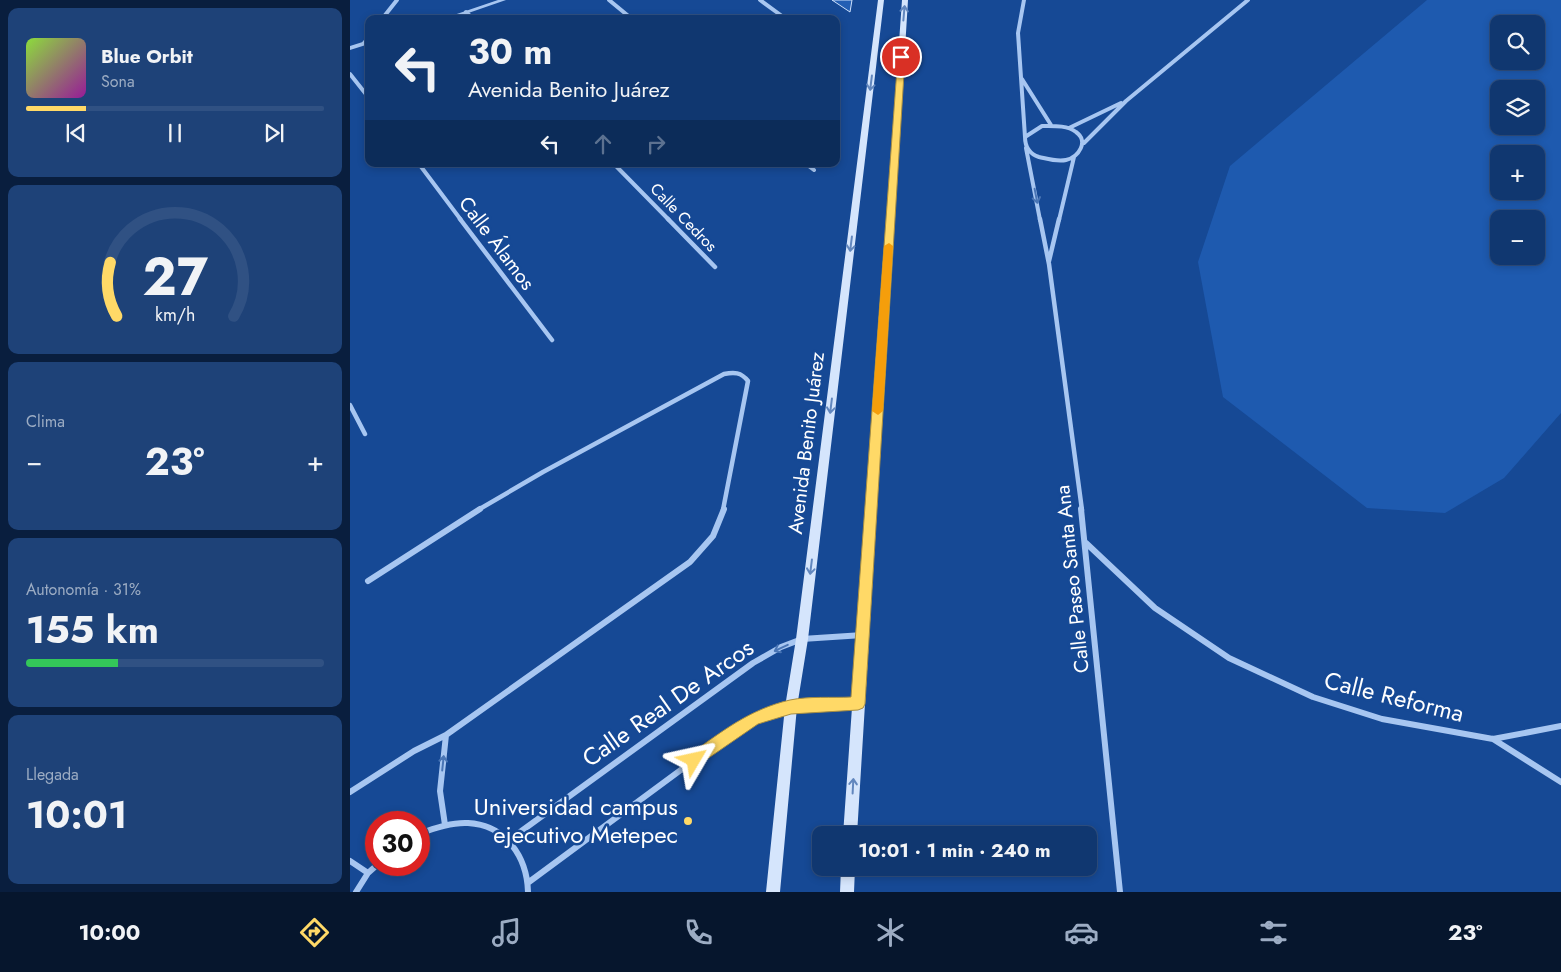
<!DOCTYPE html>
<html lang="es">
<head>
<meta charset="utf-8">
<style>
  body { margin:0; font-family:Jost,sans-serif; background:#1e4278; color:#f1f3f6; height:100vh; display:flex; flex-direction:column; font-size:19px; white-space:nowrap }
  * { box-sizing:border-box; margin:0 }
  p { font-size:16px; color:#9cacc3 }
  .icon { flex:none; width:28px; height:28px; fill:none; stroke:currentColor; stroke-width:2; stroke-linecap:round; stroke-linejoin:round }
  .map { position:relative; flex:1; overflow:hidden }
  .drawer { display:flex; flex-direction:column; gap:8px; padding:8px; background:#091e3e; width:350px }
  .drawer>* { flex:none }
  .hud { position:absolute; left:15px; top:15px; width:475px; height:152px; border-radius:10px; box-shadow:0 2px 8px #0003,0 0 0 1px #305183; background:#103770; color:#f1f3f6; overflow:hidden }
  .controls { position:absolute; left:1140px; top:15px; display:grid; gap:10px }
  .controls a { display:grid; place-items:center; width:55px; height:55px; border-radius:10px; background:#103770; box-shadow:0 2px 8px #0003,0 0 0 1px #305183; font-size:25px }
  .speed { position:absolute; left:15px; top:811px; display:flex; gap:10px; font-size:25px; font-weight:700; text-align:center }
  .speed>* { display:grid; place-content:center; width:65px; height:65px; border-radius:50%; background:#103770; box-shadow:0 2px 8px #0003,0 0 0 1px #305183; line-height:1 }
  .speed .limit { border:8px solid #d22; background:#fff; color:#111 }
  .pin { position:absolute; display:grid; place-items:center; width:42px; height:42px; color:#fff; margin:-21px; border:2px solid #fff; border-radius:50%; box-shadow:0 1px 5px #0007 }
  .me { position:absolute; width:55px; margin:-28px; rotate:54deg; stroke-linejoin:round; filter:drop-shadow(0 0 4px #0008) }
  .turn { display:flex; align-items:center; gap:18px; height:105px; padding:0 20px; font-size:22px }
  .turn .icon { width:65px; height:65px; stroke-width:2.5 }
  .turn b { display:block; font-size:35px; line-height:42px }
  .lanes { display:flex; align-items:center; height:48px; padding:0 20px; background:#0003; justify-content:center; gap:25px; direction:ltr }
  .lanes .off { opacity:.35 }
  .big { font-size:38px; font-weight:700; line-height:1.1 }
  .drawer .card { flex:1; display:flex; flex-direction:column; justify-content:center; gap:8px; min-width:0; padding:0 18px; border-radius:10px; background:#1e4278 }
  .drawer .dial { align-items:center; gap:0 }
  .dial svg { height:130px; overflow:visible; fill:none; stroke:#305183; stroke-width:7; stroke-linecap:round; text-anchor:middle }
  .dial text { fill:#f1f3f6; stroke:none }
  .song { display:flex; align-items:center; gap:15px }
  .cover { width:60px; height:60px; border-radius:8px; background:linear-gradient(135deg,hsl(90 70% 55%),hsl(300 70% 35%)) }
  .played { height:5px; border-radius:2px; background:linear-gradient(90deg,#ffd967 20%,#305183 20%) }
  .keys { display:flex; justify-content:space-around; direction:ltr }
  .heat { display:flex; justify-content:space-between; align-items:center; font-size:28px; direction:ltr }
  .charge { height:8px; border-radius:4px; background:linear-gradient(90deg,#34c759 31%,#305183 0) }
  .trip { position:absolute; left:462px; top:826px; width:285px; height:50px; border-radius:10px; background:#103770; box-shadow:0 2px 8px #0003,0 0 0 1px #305183; font-weight:700; line-height:50px; text-align:center }
  .menu { display:flex; height:80px; justify-content:space-around; align-items:center; background:#06162d; color:#9cacc3 }
  .menu .icon { width:35px; height:35px }
  .menu .active { color:#ffd967 }
  .menu b { font-size:22px; color:#f1f3f6 }
  main { display:flex; flex:1; min-height:0 }
  .map>svg:first-child { display:block }
  .green { fill:#1e5aaf; fill-rule:evenodd }
  .building { fill:#245fb4; stroke:#cee1fc }
  .lines { fill:none; stroke-linecap:round; stroke-linejoin:round }
  .minor-far2 { stroke:#a7c6f1; stroke-width:4 }
  .minor-far1 { stroke:#a7c6f1; stroke-width:4.5 }
  .minor { stroke:#a7c6f1; stroke-width:6 }
  .tertiary { fill:#a7c6f1; fill-rule:evenodd }
  .secondary { fill:#d5e5fc; fill-rule:evenodd }
  .oneway { stroke:#6287be }
  .oneway2 { stroke:#4975b5 }
  .route { fill:#ffd967; stroke:#a68d43 }
  .slow { fill:#f59e0b }
  .poi-dot { fill:#ffd967; stroke:#164995; stroke-width:2 }
  .labels { text-anchor:middle; stroke-width:5; stroke-linejoin:round; paint-order:stroke }
  .far-street-label { font-size:16px; fill:#fff; stroke:#164995 }
  .street-label { font-size:20px; fill:#fff; stroke:#164995 }
  .near-street-label { font-size:24px; fill:#fff; stroke:#164995 }
  .near-poi-label { font-size:24px; fill:#fff; stroke:#164995; text-anchor:end }
</style>
</head>
<body>
<main>
<section class="drawer">
<div class="card">
<div class="song"><i class="cover"></i><div><b>Blue Orbit</b><p>Sona</p></div></div>
<div class="played"></div>
<div class="keys"><svg class="icon" aria-label="previous" viewBox="0 0 24 24"><path d="M18 5L8 12l10 7zM5 5v14"/></svg><svg class="icon" aria-label="pause" viewBox="0 0 24 24"><path d="M8 5v14M16 5v14"/></svg><svg class="icon" aria-label="next" viewBox="0 0 24 24"><path d="M6 5l10 7-10 7zM19 5v14"/></svg></div>
</div>
<div class="card dial"><svg viewBox="0 0 100 80">
<path d="M14 69A42 42 0 1 1 86 69"/>
<path d="M14 69A42 42 0 0 1 10 36" stroke="#ffd967"/>
<text x="50" y="56" font-size="32" font-weight="700">27</text>
<text x="50" y="72" font-size="11">km/h</text>
</svg></div>
<div class="card"><p>Clima</p>
<div class="heat"><a>−</a><b class="big">23°</b><a>+</a></div>
</div>
<div class="card"><p>Autonomía · 31%</p><b class="big">155 km</b><div class="charge"></div></div>
<div class="card"><p>Llegada</p><b class="big">10:01</b></div>
</section>
<div class="map">
<svg width="1211" height="892" viewBox="0 0 1211 892">
  <rect width="100%" height="100%" fill="#164995"/>
  <!-- green -->
  <path class="green" d="M 1077,0 L 1211,0 L 1211,413 L 1154,478 L 1095,513 L 1017,508 L 873,397 L 848,262 L 880,166 ZM 1149,24 L 1186,24 L 1186,61 L 1149,61 ZM 1149,89 L 1186,89 L 1186,126 L 1149,126 ZM 1149,154 L 1186,154 L 1186,191 L 1149,191 ZM 1149,219 L 1186,219 L 1186,256 L 1149,256 Z"/>
  <!-- building -->
  <path class="building" d="M 482,0 L 502,0 L 500,12 Z"/>
  <g class="lines">
    <!-- minor-far2 -->
    <path class="minor-far2" d="M 259,0 L 282,19
      M 410,0 L 436,19
      M 674,0 L 668,33 L 675,137
      M 116,12 L 123,19
      M 32,19 L 47,0
      M 14,43 L 19,37
      M 0,74 L 19,98
      M 672,79 L 701,125
      M 692,126 C 703,126 717,125 726,132 C 739,141 729,157 716,160 C 707,162 698,159 689,157 C 680,154 675,147 675,137 Z
      M 719,128 L 771,103
      M 734,143 L 776,101 L 898,0
      M 676,148 L 690,220
      M 69,164 L 111,220
      M 264,164 L 319,220
      M 456,164 L 464,170
      M 709,220 L 724,157"/>
    <!-- minor-far1 -->
    <path class="minor-far1" d="M 110,219 L 202,340
      M 318,219 L 365,267
      M 690,219 L 699,264 L 732,510
      M 699,261 L 709,219
      M 0,405 L 15,434
      M 128,510 L 193,472 L 374,374 C 384,372 391,372 398,381 L 373,510"/>
    <!-- minor -->
    <path class="minor" d="M 731,509 L 770,892
      M 736,543 L 805,608 L 879,658 L 963,697 L 1032,719 L 1143,739 L 1211,726
      M 18,581 L 130,509
      M 1143,739 L 1211,782
      M 0,792 L 64,751 L 96,735 L 340,562 L 363,536 L 374,509
      M 95,825 L 90,791 L 96,735
      M 69,834 C 84,828 101,822 118,823 C 156,825 177,857 178,892
      M 159,840 L 403,663 L 431,647 L 452,639 L 513,635
      M 0,861 L 18,873
      M 179,882 L 389,727 C 430,704 463,706 508,704
      M 6,892 L 18,873 L 27,865"/>
    <!-- tertiary -->
    <path class="tertiary" d="M 148,0 L 156,0 L 101,19 L 92,19 Z
      M 19,40 L 19,44 L 0,50 L 0,46 Z"/>
    <!-- secondary -->
    <path class="secondary" d="M 528,0 L 534,0 L 458,639 L 447,707 L 430,892 L 416,892 L 435,707 L 446,639 Z
      M 552,0 L 558,0 L 507,835 L 493,835 Z
      M 491,868 L 505,868 L 504,892 L 490,892 Z"/>
  </g>
  <!-- one-way arrows -->
  <defs><path id="oneway-shaft" d="M-6 0H5M1.5-3L5.5 0L1.5 3" fill="none" stroke-width="1.6" stroke-linecap="round" stroke-linejoin="round" transform="scale(1.25)"/></defs>
  <g class="oneway">
    <use href="#oneway-shaft" transform="translate(554 13) rotate(-85)"/>
    <use href="#oneway-shaft" transform="translate(521 83) rotate(97)"/>
    <use href="#oneway-shaft" transform="translate(501 244) rotate(97)"/>
    <use href="#oneway-shaft" transform="translate(481 406) rotate(97)"/>
    <use href="#oneway-shaft" transform="translate(461 567) rotate(97)"/>
    <use href="#oneway-shaft" transform="translate(503 786) rotate(-87)"/>
  </g>
  <g class="oneway2">
    <use href="#oneway-shaft" transform="translate(686 196) rotate(79)"/>
    <use href="#oneway-shaft" transform="translate(431 648) rotate(155)"/>
    <use href="#oneway-shaft" transform="translate(93 763) rotate(-84)"/>
  </g>
  <!-- route -->
  <path class="route" d="M 548,55 L 555,57 L 515,704 L 513,708 L 508,710 L 441,714 L 408,724 L 344,768 L 339,765 L 337,760 L 339,755 C 371,732 400,709 440,700 C 459,696 482,698 501,697 Z"/>
  <!-- slow -->
  <path class="slow" d="M 539,243 L 543,246 L 533,411 L 528,415 L 522,411 L 534,246 Z"/>
  <!-- markers -->
  <circle class="poi-dot" cx="338" cy="821" r="5"/>
  <g class="labels">
    <!-- far-street labels -->
    <g class="far-street-label">
      <text transform="translate(334 217) rotate(46)" y="6">Calle Cedros</text>
    </g>
    <!-- street labels -->
    <g class="street-label">
      <text transform="translate(147 243) rotate(53)" y="7">Calle Álamos</text>
      <text transform="translate(456 443) rotate(-83)" y="7">Avenida Benito Juárez</text>
      <text transform="translate(722 579) rotate(-96)" y="7">Calle Paseo Santa Ana</text>
    </g>
    <!-- near-street labels -->
    <g class="near-street-label">
      <text transform="translate(1044 697) rotate(14)" y="8">Calle Reforma</text>
      <text transform="translate(318 703) rotate(-35)" y="8">Calle Real De Arcos</text>
    </g>
    <!-- near-poi labels -->
    <g class="near-poi-label">
      <text x="328" y="815">Universidad campus<tspan x="328" dy="28">ejecutivo Metepec</tspan></text>
    </g>
  </g>
</svg>
<div class="controls">
<a><svg class="icon" aria-label="search" viewBox="0 0 24 24"><circle cx="10" cy="10" r="6"/><path d="M15 15l6 6"/></svg></a>
<a><svg class="icon" aria-label="layers" viewBox="0 0 24 24"><path d="M12 4l9 5-9 5-9-5zM3 14l9 5 9-5"/></svg></a>
<a>+</a>
<a>−</a>
</div>
<div class="speed"><div class="limit">30</div></div>
<div class="pin" style="left:551px;top:57px;background:#d93025"><svg class="icon" aria-label="arrive" viewBox="0 0 24 24"><path d="M6 21V4h12l-3 4 3 4H6"/></svg></div>
<svg class="me" style="left:344px;top:760px" viewBox="-20 -20 40 40"><path d="M0-17L14 15 0 8-14 15z" fill="#ffd967" stroke="#fff" stroke-width="4"/></svg>
<div class="trip">10:01 · 1 min · 240 m</div>
<div class="hud">
<div class="turn"><svg class="icon" aria-label="left" viewBox="0 0 24 24"><path d="M17 20v-9H6M10 6l-5 5 5 5"/></svg><div><b>30 m</b>Avenida Benito Juárez</div></div>
<div class="lanes"><svg class="icon" aria-label="left" viewBox="0 0 24 24"><path d="M17 20v-9H6M10 6l-5 5 5 5"/></svg><svg class="icon off" aria-label="ahead" viewBox="0 0 24 24"><path d="M12 20V5M6 11l6-6 6 6"/></svg><svg class="icon off" aria-label="right" viewBox="0 0 24 24"><path d="M7 20v-9h11M14 6l5 5-5 5"/></svg></div>
</div>
</div>
</main>
<nav class="menu">
<b>10:00</b>
<svg class="icon active" aria-label="directions" viewBox="0 0 24 24"><path d="M12 3l9 9-9 9-9-9zM9 14v-3h6M13 9l2 2-2 2"/></svg>
<svg class="icon" aria-label="music" viewBox="0 0 24 24"><path d="M9 18V5l10-2v13"/><circle cx="6" cy="18" r="3"/><circle cx="16" cy="16" r="3"/></svg>
<svg class="icon" aria-label="phone" viewBox="0 0 24 24"><path d="M5 4h4l2 5-3 2q2 4 5 5l2-3 5 2v4C11 20 4 13 5 4z"/></svg>
<svg class="icon" aria-label="climate" viewBox="0 0 24 24"><path d="M12 3v18M4 7l16 10M4 17L20 7"/></svg>
<svg class="icon" aria-label="car" viewBox="0 0 24 24"><path d="M5 17H2v-5l4-1 3-4h7l3 4 3 1v5h-3M9 17h6M6 11h13"/><circle cx="7" cy="17" r="2"/><circle cx="17" cy="17" r="2"/></svg>
<svg class="icon" aria-label="filters" viewBox="0 0 24 24"><path d="M4 7h16M4 17h16"/><circle cx="9" cy="7" r="2"/><circle cx="15" cy="17" r="2"/></svg>
<b>23°</b>
</nav>
</body>
</html>
